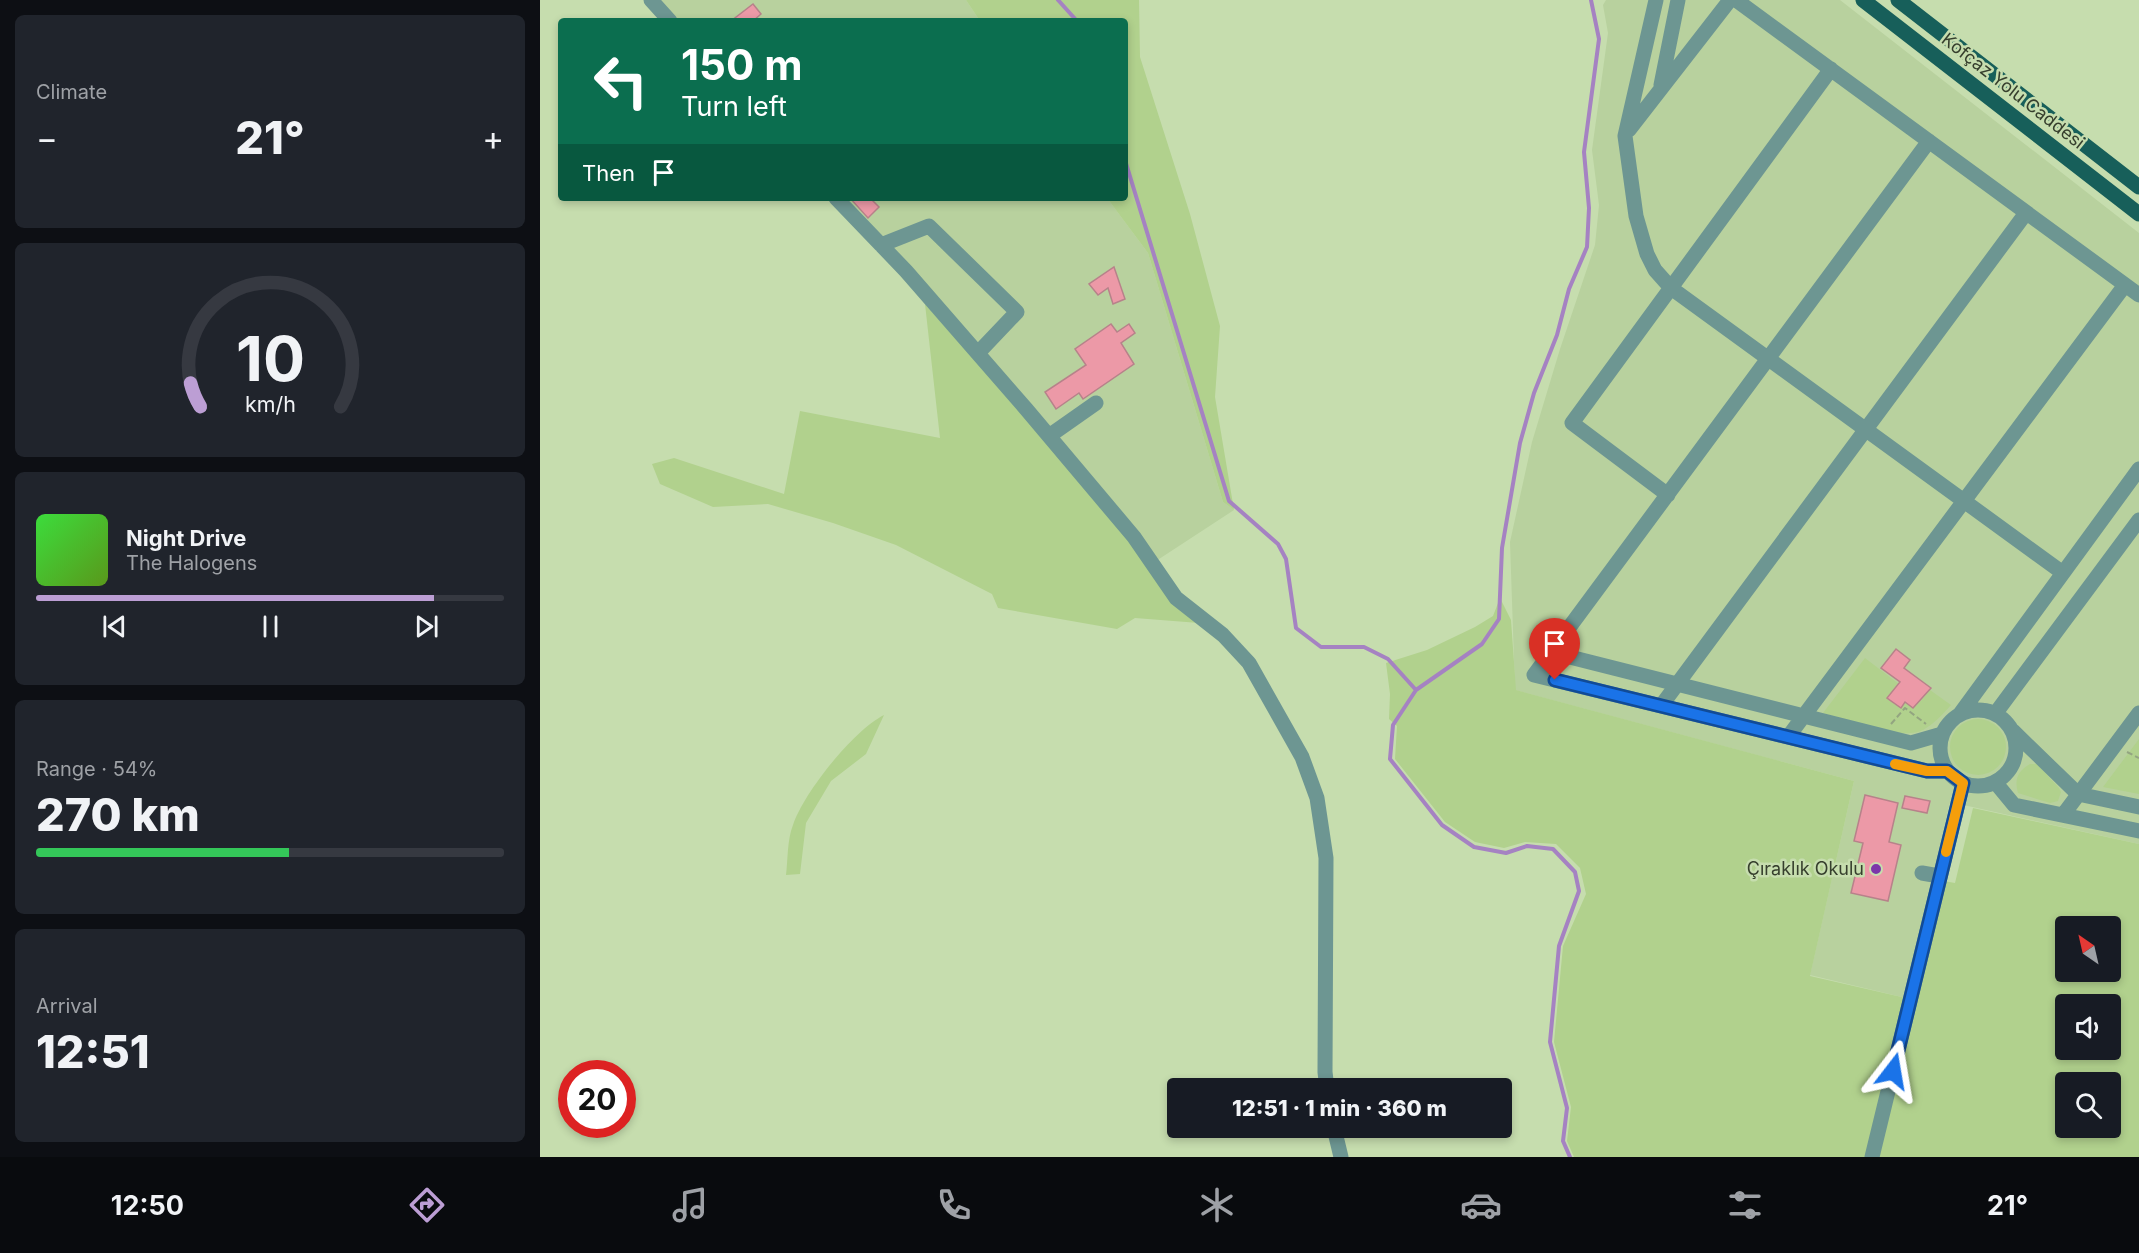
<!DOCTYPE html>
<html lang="en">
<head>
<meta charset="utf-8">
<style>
  body { margin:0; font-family:Inter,sans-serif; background:#20242c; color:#f1f3f6; height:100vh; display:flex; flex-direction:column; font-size:22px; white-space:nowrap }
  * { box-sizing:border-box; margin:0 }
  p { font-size:20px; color:#9ea1a6 }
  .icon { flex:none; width:33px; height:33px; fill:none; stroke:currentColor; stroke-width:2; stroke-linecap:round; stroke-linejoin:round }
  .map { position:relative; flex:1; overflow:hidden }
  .sheet { display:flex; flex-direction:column; gap:15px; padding:15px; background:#0d0f14; width:540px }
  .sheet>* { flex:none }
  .banner { position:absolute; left:18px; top:18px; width:570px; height:183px; border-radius:6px; box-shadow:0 3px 9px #0003; background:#0b6e4f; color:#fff; overflow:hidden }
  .needle { width:39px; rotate:326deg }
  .buttons { position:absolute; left:1515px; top:916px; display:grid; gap:12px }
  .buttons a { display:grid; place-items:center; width:66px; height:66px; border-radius:6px; background:#171b24; box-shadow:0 3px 9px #0003; font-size:30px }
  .speed { position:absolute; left:18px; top:1060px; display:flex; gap:12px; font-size:30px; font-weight:700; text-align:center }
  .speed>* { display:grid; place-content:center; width:78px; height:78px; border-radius:50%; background:#171b24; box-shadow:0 3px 9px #0003; line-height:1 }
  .speed .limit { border:9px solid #d22; background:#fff; color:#111 }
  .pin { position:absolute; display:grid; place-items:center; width:51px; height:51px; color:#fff; margin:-62px -26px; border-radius:50% 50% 50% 0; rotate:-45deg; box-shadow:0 0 6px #0007 }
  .pin .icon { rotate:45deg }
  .me { position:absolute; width:66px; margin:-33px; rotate:14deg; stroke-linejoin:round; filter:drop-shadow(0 0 4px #0008) }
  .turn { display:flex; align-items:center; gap:21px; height:126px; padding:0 24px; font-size:27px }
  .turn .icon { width:78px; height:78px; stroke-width:2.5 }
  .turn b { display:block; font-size:42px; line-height:51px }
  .then { display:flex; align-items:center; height:57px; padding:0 24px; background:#0003; gap:12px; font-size:22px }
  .big { font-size:45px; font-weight:800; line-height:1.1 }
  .sheet .card { flex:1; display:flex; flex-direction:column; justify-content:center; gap:9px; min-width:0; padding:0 21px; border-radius:9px; background:#20242c }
  .sheet .dial { align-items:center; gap:0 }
  .dial svg { height:156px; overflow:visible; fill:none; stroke:#363941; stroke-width:7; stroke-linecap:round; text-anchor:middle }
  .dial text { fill:#f1f3f6; stroke:none }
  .song { display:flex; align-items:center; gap:18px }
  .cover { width:72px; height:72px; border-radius:9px; background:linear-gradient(135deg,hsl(120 70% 55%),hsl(90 70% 35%)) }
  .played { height:6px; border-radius:3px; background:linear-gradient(90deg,#bc9ed4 85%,#363941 85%) }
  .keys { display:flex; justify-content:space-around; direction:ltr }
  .heat { display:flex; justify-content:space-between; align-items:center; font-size:33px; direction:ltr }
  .charge { height:9px; border-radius:4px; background:linear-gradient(90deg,#34c759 54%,#363941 0) }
  .trip { position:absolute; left:627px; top:1078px; width:345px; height:60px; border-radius:6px; background:#171b24; box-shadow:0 3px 9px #0003; font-weight:800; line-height:60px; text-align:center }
  .dock { display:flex; height:96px; justify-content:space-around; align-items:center; background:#090b0e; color:#9ea1a6 }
  .dock .icon { width:42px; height:42px }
  .dock .active { color:#bc9ed4 }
  .dock b { font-size:27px; color:#f1f3f6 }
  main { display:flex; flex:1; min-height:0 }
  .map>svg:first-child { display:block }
  .built { fill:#b8d19e }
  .green { fill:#b1d18d; fill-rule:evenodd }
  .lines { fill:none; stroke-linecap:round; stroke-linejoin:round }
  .stream { stroke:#a582c2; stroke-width:4 }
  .building { fill:#ec99a7; stroke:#b7828a; stroke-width:1.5 }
  .path { stroke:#93a580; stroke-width:2; stroke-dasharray:6 3; stroke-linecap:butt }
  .minor { stroke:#6d9692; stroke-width:15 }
  .major { stroke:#175f5a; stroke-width:15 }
  .route-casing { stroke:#114b97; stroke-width:15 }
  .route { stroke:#1a73e8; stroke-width:10 }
  .slow { stroke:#f59e0b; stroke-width:10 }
  .poi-dot { fill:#7c36aa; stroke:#c6ddae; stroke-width:2 }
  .labels { text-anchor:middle; stroke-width:5; stroke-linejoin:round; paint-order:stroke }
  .street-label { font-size:18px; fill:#363f2d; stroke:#c6ddae }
  .poi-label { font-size:18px; fill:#363f2d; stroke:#c6ddae; text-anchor:end }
</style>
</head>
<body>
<main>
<section class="sheet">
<div class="card"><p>Climate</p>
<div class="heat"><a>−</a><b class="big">21°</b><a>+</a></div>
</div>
<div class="card dial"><svg viewBox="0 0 100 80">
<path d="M14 69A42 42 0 1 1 86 69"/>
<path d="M14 69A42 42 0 0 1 9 57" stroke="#bc9ed4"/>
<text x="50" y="56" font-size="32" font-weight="700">10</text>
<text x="50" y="72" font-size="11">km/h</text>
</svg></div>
<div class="card">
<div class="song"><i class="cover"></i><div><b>Night Drive</b><p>The Halogens</p></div></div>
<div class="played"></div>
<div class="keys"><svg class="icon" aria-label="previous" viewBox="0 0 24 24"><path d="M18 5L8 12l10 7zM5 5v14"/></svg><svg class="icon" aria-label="pause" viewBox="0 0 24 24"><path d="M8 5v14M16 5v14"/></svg><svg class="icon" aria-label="next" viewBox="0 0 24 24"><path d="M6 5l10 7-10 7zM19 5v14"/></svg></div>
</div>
<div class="card"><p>Range · 54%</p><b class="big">270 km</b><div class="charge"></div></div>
<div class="card"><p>Arrival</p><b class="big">12:51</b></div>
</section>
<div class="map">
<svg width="1599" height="1157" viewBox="0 0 1599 1157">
  <rect width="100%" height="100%" fill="#c6ddae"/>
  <!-- built -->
  <path class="built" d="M 118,0 L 426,0 L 440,21 L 138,21 Z
    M 1066,0 L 1300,0 L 1599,233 L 1599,844 L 1410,802 L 1366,998 L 1270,975 L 1314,781 L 975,690 L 970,542 L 992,442 L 1020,349 L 1055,245 L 1059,205 L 1052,150 L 1068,33 L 1063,5 Z
    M 303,198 L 567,198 L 608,253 L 683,502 L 694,510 L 616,561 Z"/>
  <!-- green -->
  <path class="green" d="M 426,0 L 599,0 L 600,57 L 650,214 L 680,326 L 675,397 L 694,510 L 683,502 L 608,253 L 567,198 L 585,198 L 585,21 L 440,21 Z
    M 385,304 L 487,418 L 659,623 L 595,618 L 577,629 L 458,608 L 452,594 L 356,545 L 293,523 L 228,504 L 173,507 L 120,484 L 112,464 L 134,458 L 244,494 L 260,411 L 400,438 Z
    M 960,598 L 971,620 L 976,690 L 1314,781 L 1270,976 L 1366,998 L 1392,879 L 1415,883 L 1433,808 L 1599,844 L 1599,1157 L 1034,1157 L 1027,1141 L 1031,1107 L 1014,1042 L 1023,946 L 1046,894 L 1040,868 L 1016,844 L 985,842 L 964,848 L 935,842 L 905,822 L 855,759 L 857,726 L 849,719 L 850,694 L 846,663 L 887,650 L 935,627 L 953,616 ZM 1526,927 L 1570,927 L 1570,972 L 1526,972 ZM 1526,1005 L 1570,1005 L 1570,1050 L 1526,1050 ZM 1526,1083 L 1570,1083 L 1570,1128 L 1526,1128 Z
    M 1325,658 L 1381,701 L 1390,690 L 1411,705 C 1402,715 1394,724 1383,730 C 1360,741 1308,720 1283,713 Z
    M 344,715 L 326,754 L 291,781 L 266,823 L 260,874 L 246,875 C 248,860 247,840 253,825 C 264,792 314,730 344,715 Z
    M1410 747a28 28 0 1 1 56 0a28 28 0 1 1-56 0Z
    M 1599,739 L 1599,794 L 1563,787 Z
    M 1490,764 L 1497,764 L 1519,788 L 1521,792 L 1518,801 L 1510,803 L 1478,793 C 1474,779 1478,771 1490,764 Z"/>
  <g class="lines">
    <!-- stream -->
    <path class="stream" d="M 518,0 L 537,21
      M 585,160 L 689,501 L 738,544 L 746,559 L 756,628 L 781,647 L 824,647 L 848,659 L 876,690 L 853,725 L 850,759 L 902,825 L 934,847 L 966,853 L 987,846 L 1013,849 L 1035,872 L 1039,891 L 1019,946 L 1010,1042 L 1027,1108 L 1023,1141 L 1030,1157
      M 876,690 L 942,644 L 959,619 L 962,548 L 980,443 L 994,393 L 1017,335 L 1029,289 L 1047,247 L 1049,208 L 1044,152 L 1059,39 L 1051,0"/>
  </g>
  <!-- building -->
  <path class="building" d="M 213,4 L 221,14 L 213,21 L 191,21 Z
    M 310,198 L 330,198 L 339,207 L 328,218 Z
    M 574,267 L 585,299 L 573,304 L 568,288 L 558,295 L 549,284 Z
    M 571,324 L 577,332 L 589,324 L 595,333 L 581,343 L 594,364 L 543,399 L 539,393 L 516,409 L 505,392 L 546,365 L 535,349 Z
    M 1356,649 L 1370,660 L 1364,668 L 1391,688 L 1373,708 L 1365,702 L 1361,708 L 1347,698 L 1360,682 L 1341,668 Z
    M 1325,795 L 1358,803 L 1349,842 L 1361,845 L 1348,901 L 1311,893 L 1323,843 L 1314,841 Z
    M 1365,796 L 1390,801 L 1387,813 L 1362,808 Z"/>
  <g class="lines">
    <!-- path -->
    <path class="path" d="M 1351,724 L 1365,708 L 1386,724
      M 1587,752 L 1599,758"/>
    <!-- minor -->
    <path class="minor" d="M 111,0 L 130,21
      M 1116,0 L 1085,136 L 1096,216 L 1107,254 L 1115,270 L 1131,288 L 1523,573
      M 1196,0 L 1599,295
      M 1121,85 L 1138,0
      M 1089,130 L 1190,0
      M 1389,141 L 994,675 L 1387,771 L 1407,771
      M 296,198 L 366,271 L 487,410 L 594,537 L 636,598 L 683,635 L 709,663 L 762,757 L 777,798 L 786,858 L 785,1072 L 787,1089
      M 341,245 L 389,226 L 477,312 L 438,353
      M 509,436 L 556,403
      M 1128,495 L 1032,423 L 1291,69
      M 1010,652 L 1371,743 L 1402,734
      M 1121,706 L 1486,213
      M1400 748a38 38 0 1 1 76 0a38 38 0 1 1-76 0Z
      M 1420,714 L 1599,469
      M 1455,714 L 1599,520
      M 1473,731 L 1538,794 L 1599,807
      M 1248,737 L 1585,285
      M 1455,782 L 1474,805 L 1599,831
      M 1523,815 L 1599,713
      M 1382,873 L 1399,876
      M 794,1128 L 801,1157
      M 1332,1157 L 1423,783"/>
    <!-- major -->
    <path class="major" d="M 1323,0 L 1599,214
      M 1358,0 L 1599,187"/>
  </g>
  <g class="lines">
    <defs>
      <path id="route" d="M 1015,680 L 1387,771 L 1407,771 L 1423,783 L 1353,1071"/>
    </defs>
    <!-- route casing -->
    <use href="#route" class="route-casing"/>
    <!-- route -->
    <use href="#route" class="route"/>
    <!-- slow -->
    <path class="slow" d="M 1355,764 L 1387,771 L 1407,771 L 1423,783 L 1406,852"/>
  </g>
  <!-- markers -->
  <circle class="poi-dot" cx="1336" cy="869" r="6"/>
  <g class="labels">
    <!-- street labels -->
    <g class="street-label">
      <text transform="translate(1473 91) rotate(38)" y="6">Kofçaz Yolu Caddesi</text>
    </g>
    <!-- poi labels -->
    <g class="poi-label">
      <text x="1324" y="875">Çıraklık Okulu</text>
    </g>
  </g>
</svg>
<div class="buttons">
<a><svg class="needle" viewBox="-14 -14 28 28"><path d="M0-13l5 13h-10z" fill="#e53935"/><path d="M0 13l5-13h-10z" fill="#9ea1a6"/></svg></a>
<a><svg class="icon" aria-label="sound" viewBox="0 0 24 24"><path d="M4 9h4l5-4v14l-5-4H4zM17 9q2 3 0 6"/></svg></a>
<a><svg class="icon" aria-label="search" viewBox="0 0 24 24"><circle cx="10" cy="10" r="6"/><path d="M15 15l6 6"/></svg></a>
</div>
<div class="speed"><div class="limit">20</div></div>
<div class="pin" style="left:1015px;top:680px;background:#d93025"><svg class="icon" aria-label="arrive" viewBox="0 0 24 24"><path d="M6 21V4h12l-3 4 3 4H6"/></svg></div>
<svg class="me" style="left:1353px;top:1071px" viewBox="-20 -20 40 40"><path d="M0-17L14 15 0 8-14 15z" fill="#1a73e8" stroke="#fff" stroke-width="4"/></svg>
<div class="trip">12:51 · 1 min · 360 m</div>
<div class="banner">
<div class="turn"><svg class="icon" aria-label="left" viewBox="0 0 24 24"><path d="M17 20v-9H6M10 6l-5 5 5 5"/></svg><div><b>150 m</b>Turn left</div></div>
<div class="then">Then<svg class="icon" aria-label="arrive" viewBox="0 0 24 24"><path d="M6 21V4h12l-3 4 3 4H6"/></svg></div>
</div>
</div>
</main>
<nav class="dock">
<b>12:50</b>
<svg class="icon active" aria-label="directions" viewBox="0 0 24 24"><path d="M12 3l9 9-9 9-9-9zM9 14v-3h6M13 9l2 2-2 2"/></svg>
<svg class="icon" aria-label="music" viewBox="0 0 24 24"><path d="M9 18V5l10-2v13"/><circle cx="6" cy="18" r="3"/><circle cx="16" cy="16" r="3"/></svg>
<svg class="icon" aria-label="phone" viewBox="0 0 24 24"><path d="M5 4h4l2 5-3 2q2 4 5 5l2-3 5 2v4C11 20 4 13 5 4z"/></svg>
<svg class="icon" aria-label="climate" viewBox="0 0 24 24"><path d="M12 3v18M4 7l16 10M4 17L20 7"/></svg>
<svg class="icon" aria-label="car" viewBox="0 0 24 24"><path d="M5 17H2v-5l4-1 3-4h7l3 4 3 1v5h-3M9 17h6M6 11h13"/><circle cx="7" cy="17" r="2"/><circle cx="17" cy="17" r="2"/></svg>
<svg class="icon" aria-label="filters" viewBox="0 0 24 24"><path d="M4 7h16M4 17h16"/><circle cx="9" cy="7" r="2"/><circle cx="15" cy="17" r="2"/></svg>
<b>21°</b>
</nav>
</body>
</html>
